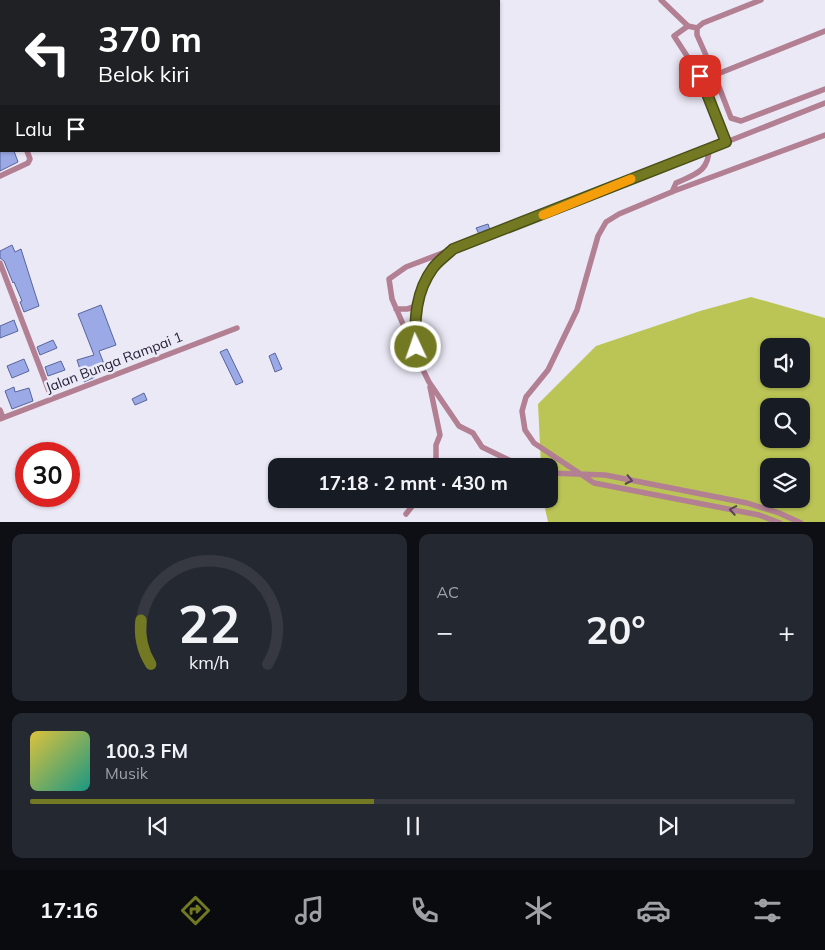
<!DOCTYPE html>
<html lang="id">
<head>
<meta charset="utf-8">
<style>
  body { margin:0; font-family:Mulish,sans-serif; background:#242831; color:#f1f3f6; height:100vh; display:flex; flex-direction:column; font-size:19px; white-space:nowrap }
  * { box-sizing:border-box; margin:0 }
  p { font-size:16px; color:#9ea1a6 }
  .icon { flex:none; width:28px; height:28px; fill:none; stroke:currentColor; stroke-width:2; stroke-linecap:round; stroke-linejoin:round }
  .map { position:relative; height:522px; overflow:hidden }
  .details { display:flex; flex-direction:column; gap:12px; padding:12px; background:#0d0f14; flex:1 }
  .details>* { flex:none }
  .hud { position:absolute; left:0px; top:0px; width:500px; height:152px; box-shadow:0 1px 4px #0004; background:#202124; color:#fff; overflow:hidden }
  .fabs { position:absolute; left:760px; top:338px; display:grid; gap:10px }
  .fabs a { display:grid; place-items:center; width:50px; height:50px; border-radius:10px; background:#171b24; box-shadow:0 1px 4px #0004; font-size:25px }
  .speed { position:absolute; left:15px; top:442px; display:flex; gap:10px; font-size:25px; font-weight:700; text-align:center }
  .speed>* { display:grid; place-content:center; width:65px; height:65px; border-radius:50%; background:#171b24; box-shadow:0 1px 4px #0004; line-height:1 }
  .speed .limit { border:8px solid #d22; background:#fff; color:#111 }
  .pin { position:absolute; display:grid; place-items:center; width:42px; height:42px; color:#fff; margin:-21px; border-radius:10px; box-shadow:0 2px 8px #0006 }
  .me { position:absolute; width:55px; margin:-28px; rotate:357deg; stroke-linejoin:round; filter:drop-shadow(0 0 4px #0008) }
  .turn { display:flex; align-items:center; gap:18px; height:105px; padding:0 15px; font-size:22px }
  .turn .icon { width:65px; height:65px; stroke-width:2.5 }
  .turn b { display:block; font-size:35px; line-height:42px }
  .then { display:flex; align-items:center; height:48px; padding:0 15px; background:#0003; gap:10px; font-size:19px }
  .big { font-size:38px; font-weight:700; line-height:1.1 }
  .details .widget { flex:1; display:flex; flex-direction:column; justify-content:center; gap:8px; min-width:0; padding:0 18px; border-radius:10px; background:#242831 }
  .details .dial { align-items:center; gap:0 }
  .dial svg { height:130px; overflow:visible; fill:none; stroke:#363941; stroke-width:7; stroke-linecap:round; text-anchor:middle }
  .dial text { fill:#f1f3f6; stroke:none }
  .song { display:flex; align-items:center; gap:15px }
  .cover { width:60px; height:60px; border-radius:8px; background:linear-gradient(135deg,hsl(50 70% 55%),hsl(170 70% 35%)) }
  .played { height:5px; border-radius:2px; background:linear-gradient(90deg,#727922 45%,#363941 45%) }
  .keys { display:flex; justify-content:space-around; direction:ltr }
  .heat { display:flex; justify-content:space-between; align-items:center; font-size:28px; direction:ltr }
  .details .tiles { flex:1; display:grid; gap:12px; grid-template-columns:1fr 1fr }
  .widget:last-child { grid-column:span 2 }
  .trip { position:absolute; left:268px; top:458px; width:290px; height:50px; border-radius:10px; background:#171b24; box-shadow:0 1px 4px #0004; font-weight:700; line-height:50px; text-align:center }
  .menu { display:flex; height:80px; justify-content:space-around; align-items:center; background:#090b0e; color:#9ea1a6 }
  .menu .icon { width:35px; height:35px }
  .menu .on { color:#727922 }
  .menu b { font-size:22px; color:#f1f3f6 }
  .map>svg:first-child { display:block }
  .green { fill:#bbc555; fill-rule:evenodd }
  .building { fill:#9baae7; stroke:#58659c }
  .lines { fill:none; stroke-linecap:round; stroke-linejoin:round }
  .street { stroke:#b27f93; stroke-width:5.5 }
  .oneway { stroke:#584359 }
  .route-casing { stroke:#4a4f16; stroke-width:12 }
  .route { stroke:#727922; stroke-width:9 }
  .slow { stroke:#f59e0b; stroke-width:9 }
  .labels { text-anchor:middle; stroke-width:5; stroke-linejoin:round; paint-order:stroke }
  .street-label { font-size:14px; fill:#27223a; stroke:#ebe9f6 }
</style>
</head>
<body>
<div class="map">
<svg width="825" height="523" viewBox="0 0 825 523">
  <rect width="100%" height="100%" fill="#ebe9f6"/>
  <!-- green -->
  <path class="green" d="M 751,297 L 825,318 L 825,522 L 548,522 L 543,499 L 549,499 L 549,466 L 541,466 L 538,404 L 596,346 L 700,311 ZM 769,346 L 801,346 L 801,379 L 769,379 ZM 769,406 L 801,406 L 801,439 L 769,439 ZM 769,466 L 801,466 L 801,499 L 769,499 Z"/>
  <!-- building -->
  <path class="building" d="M 0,151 L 14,151 L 18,162 L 0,171 Z
    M 488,224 L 490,230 L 479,234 L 476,228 Z
    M 12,245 L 15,252 L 21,249 L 39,306 L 24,312 L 20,302 L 22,301 L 14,282 L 13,283 L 4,261 L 0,258 L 0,251 Z
    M 101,305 L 116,345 L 99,351 L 106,369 L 94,373 L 95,377 L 84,382 L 77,360 L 94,355 L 78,314 Z
    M 14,320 L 18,331 L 0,338 L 0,326 Z
    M 53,340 L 57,348 L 40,355 L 37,347 Z
    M 227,349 L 243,382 L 236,385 L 220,352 Z
    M 275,353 L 282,369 L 275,372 L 269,356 Z
    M 24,359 L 29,371 L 12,378 L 7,366 Z
    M 61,361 L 65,370 L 48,376 L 45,367 Z
    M 14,387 L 15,392 L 29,388 L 33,401 L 12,409 L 5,391 Z
    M 144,393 L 147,400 L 135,405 L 132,399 Z"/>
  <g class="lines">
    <!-- street -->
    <path class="street" d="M 661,0 L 688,26 L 674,36 L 700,76 L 726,142
      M 688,26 L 697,28 L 697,35 L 713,71 L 731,118 L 741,121 L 825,89
      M 697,28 L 703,23 L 761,0
      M 715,75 L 825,31
      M 0,90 L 1,93
      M 0,176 L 28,163 L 30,159 L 27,151
      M 672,192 L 676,183 C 695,174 709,172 709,148
      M 0,263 L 52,399
      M 396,309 L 407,309 L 417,306
      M 417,350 C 414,322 415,290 434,267 C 439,261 446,256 451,251
      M 430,387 L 440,435 L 436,445 L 436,460 L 434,466
      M 0,410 L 3,418
      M 0,419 L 237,328
      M 476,466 L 512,463
      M 526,466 L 515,463 L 482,447 L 473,433 L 459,426 L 429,382 L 423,370 L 392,299 L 389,279 L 406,267 L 565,206 L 825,103
      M 549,473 L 605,475 L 747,503 L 779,513 L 801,523
      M 406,514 L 418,499
      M 780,523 L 759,515 L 594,483 L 534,443 L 525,430 L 522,411 L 526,397 L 548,370 L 577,310 L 598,236 L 606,222 L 619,214 L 674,191 L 825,135"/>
  </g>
  <!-- one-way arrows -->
  <defs><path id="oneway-chevron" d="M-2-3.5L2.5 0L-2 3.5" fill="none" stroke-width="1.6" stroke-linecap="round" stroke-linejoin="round" transform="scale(1.25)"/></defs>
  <g class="oneway">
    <use href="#oneway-chevron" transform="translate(629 480) rotate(12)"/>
    <use href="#oneway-chevron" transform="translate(733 510) rotate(-170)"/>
  </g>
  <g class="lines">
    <defs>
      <path id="route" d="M 416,347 C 414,319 416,291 433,268 C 438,261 447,255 453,249 L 726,142 L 700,76"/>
    </defs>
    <!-- route casing -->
    <use href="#route" class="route-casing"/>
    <!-- route -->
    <use href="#route" class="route"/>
    <!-- slow -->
    <path class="slow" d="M 543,215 L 631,179"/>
  </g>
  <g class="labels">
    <!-- street labels -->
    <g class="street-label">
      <text transform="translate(114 362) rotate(-21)" y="5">Jalan Bunga Rampai 1</text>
    </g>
  </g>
</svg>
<div class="fabs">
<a><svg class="icon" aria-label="sound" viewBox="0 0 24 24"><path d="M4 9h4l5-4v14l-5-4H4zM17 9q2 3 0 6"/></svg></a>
<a><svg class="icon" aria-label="search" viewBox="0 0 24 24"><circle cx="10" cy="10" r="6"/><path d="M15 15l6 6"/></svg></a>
<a><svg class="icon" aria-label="layers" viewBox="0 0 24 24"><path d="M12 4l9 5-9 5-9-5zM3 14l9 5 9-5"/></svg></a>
</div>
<div class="speed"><div class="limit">30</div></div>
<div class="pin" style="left:700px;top:76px;background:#d93025"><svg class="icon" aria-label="arrive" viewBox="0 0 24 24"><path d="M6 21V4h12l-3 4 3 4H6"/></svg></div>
<svg class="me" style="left:416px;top:347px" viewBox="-20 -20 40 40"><circle r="17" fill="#727922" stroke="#fff" stroke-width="3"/><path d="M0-11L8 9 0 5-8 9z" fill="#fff"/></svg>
<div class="trip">17:18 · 2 mnt · 430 m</div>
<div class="hud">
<div class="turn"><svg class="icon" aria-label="left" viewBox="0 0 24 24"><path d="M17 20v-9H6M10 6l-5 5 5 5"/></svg><div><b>370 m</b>Belok kiri</div></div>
<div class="then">Lalu<svg class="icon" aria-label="arrive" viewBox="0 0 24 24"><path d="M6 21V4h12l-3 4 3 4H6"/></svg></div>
</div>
</div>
<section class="details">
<div class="tiles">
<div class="widget dial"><svg viewBox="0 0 100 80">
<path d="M14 69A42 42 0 1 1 86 69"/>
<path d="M14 69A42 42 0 0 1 8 42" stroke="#727922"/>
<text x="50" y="56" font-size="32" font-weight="700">22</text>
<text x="50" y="72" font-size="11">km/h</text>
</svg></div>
<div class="widget"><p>AC</p>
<div class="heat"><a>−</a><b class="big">20°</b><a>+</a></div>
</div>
<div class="widget">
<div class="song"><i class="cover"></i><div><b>100.3 FM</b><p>Musik</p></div></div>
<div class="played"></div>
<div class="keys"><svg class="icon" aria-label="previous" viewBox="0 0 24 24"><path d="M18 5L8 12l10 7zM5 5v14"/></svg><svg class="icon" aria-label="pause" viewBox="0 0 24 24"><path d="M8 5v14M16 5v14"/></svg><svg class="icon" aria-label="next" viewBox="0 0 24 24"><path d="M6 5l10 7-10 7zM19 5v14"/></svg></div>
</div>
</div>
</section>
<nav class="menu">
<b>17:16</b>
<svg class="icon on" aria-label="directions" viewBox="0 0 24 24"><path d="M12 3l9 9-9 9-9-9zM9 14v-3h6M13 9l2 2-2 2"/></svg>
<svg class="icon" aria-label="music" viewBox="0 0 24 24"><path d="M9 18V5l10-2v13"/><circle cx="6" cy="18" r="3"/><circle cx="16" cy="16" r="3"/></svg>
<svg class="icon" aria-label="phone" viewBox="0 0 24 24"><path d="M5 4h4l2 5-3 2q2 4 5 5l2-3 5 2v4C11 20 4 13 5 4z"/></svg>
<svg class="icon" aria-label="climate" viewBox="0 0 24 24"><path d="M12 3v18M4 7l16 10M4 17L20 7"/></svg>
<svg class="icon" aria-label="car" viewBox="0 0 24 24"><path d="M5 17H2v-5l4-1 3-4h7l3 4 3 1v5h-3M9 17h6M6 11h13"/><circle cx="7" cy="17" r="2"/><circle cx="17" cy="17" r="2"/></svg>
<svg class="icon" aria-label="filters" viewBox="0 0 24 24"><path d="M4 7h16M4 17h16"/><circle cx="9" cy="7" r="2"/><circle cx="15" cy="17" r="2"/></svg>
</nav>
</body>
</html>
